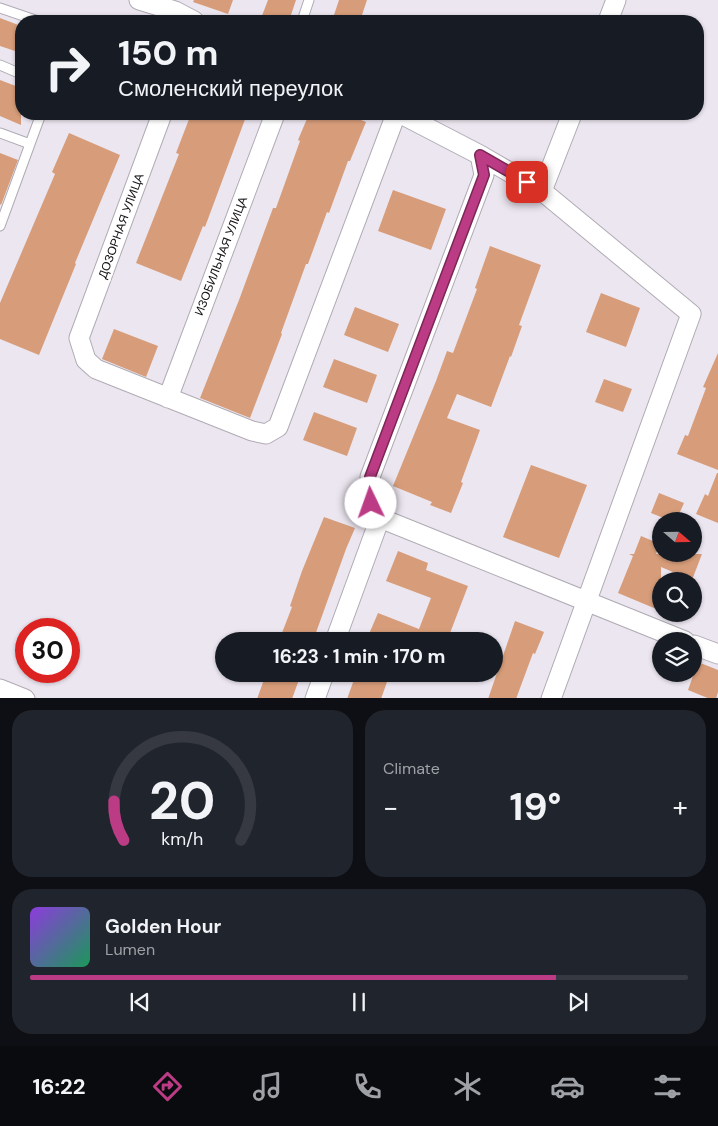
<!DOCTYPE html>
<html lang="en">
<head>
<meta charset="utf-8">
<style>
  body { margin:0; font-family:"DM Sans",sans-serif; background:#20242c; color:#f1f3f6; height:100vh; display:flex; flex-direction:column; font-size:19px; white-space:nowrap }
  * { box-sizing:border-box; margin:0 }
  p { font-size:16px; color:#9ea1a6 }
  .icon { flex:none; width:28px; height:28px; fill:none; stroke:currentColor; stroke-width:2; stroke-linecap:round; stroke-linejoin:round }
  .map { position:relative; height:698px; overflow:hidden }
  .side { display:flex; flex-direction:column; gap:12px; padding:12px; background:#0d0f14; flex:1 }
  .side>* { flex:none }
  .hud { position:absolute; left:15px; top:15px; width:689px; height:105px; border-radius:20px; box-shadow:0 1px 4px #0004; background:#171b24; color:#f1f3f6; overflow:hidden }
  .needle { width:32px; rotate:110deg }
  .controls { position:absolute; left:652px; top:512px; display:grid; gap:10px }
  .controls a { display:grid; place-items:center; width:50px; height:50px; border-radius:50%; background:#171b24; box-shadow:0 1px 4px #0004; font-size:25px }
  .speed { position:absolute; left:15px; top:618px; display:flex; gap:10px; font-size:25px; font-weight:700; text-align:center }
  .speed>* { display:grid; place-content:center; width:65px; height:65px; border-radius:50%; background:#171b24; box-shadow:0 1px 4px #0004; line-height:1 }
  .speed .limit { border:8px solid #d22; background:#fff; color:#111 }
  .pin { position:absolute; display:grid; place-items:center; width:42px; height:42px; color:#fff; margin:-21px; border-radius:10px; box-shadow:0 2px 8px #0006 }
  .me { position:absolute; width:55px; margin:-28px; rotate:357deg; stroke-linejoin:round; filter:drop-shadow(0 0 4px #0008) }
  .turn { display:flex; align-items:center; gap:18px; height:105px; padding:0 20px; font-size:22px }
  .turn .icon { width:65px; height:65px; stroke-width:2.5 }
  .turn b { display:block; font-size:35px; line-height:42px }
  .big { font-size:38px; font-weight:700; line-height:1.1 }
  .side .tile { flex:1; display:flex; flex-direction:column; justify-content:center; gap:8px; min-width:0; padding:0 18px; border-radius:20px; background:#20242c }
  .side .dial { align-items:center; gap:0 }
  .dial svg { height:130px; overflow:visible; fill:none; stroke:#363941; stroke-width:7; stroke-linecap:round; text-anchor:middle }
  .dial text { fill:#f1f3f6; stroke:none }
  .song { display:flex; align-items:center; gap:15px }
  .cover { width:60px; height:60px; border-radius:8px; background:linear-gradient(135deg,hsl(270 70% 55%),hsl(150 70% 35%)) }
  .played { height:5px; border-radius:2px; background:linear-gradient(90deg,#bc3b85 80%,#363941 80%) }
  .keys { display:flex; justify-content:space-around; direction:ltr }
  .heat { display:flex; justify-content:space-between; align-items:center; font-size:28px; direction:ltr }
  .side .tiles { flex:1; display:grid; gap:12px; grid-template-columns:1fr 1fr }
  .tile:last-child { grid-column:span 2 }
  .trip { position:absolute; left:215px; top:632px; width:288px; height:50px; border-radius:25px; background:#171b24; box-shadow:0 1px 4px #0004; font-weight:700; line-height:50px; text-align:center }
  .dock { display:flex; height:80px; justify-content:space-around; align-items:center; background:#090b0e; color:#9ea1a6 }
  .dock .icon { width:35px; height:35px }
  .dock .active { color:#bc3b85 }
  .dock b { font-size:22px; color:#f1f3f6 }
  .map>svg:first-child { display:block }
  .building { fill:#d79d7a }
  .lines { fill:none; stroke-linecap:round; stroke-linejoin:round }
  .lane-casing { stroke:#b0abb4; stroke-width:11 }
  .street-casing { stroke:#b0abb4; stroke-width:21 }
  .lane { stroke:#fff; stroke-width:9 }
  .street { stroke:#fff; stroke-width:19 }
  .route-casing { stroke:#7a2656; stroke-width:12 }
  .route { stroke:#bc3b85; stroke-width:9 }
  .labels { text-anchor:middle; stroke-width:5; stroke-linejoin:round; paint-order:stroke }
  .street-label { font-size:12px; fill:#131114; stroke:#fff }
</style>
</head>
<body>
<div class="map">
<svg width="718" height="699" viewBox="0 0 718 699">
  <rect width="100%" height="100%" fill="#ece6f0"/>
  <!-- building -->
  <path class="building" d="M 194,0 L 233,0 L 228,14 L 193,2 Z
    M 268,0 L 296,0 L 289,21 L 260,21 Z
    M 339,0 L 367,0 L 360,21 L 332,21 Z
    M 0,18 L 21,26 L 21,53 L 0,46 Z
    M 0,80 L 21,88 L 21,125 L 0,116 Z
    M 191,114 L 247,114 L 205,227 L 203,226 L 181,281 L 136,263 L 179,154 L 176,153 Z
    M 309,114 L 347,114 L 366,122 L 350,161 L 348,161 L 329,213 L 327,212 L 308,264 L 306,264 L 281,333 L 282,334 L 250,418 L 200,398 L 239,300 L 273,208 L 276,208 L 300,141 L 298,140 Z
    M 69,133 L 120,155 L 75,263 L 76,264 L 39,355 L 0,339 L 0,303 L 55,174 L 52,172 Z
    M 0,153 L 18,160 L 1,205 L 0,204 Z
    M 393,190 L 446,209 L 431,250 L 378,231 Z
    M 490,246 L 541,265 L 519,325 L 522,326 L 511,357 L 510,356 L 491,407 L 457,394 L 447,418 L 480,430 L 461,482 L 463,483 L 451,513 L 430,505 L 432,502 L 393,486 L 436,381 L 447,351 L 453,353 L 477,289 L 475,288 Z
    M 601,293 L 640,308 L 626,347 L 586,332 Z
    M 355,307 L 399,324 L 388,352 L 344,335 Z
    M 114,329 L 158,346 L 146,377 L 102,359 Z
    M 718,353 L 718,470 L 677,454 L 685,435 L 688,436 L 706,388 L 703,387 Z
    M 334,359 L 377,375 L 367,403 L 323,387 Z
    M 604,379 L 632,389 L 623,412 L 595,402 Z
    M 314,412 L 357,428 L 347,456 L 303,440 Z
    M 531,465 L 587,485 L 559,558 L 503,537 Z
    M 717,473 L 718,473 L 718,523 L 696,514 L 705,494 L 708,496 Z
    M 659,493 L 684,503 L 676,521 L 671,521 L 651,513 Z
    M 324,517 L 355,528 L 346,549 L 313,641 L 288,641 L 280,638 L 292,607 L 290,606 L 302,571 Z
    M 641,536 L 660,544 L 656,554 L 702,554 L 692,580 L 661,567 L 661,611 L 618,593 L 633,556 L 629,554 L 634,554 Z
    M 398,551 L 428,563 L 426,570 L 468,586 L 447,641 L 366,641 L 378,613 L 419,629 L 431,598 L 386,581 Z
    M 515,621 L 544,632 L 535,654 L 533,653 L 516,699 L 488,699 Z
    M 698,662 L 718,670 L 718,692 L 716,699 L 710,699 L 688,690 Z
    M 266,674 L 301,674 L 292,699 L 257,699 Z
    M 356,674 L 373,674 L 388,679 L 381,699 L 347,699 Z"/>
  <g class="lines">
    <defs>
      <path id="lane" d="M 0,8 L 38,21
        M 302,21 L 309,0
        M 0,65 L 21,74
        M 0,133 L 30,144
        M 0,226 L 41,114"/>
      <path id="street" d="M 139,0 L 175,11 L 194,21
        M 608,21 L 616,0
        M 162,114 L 79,338 L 86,360 L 96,369 L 252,431 L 266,434 L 278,427 L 396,114
        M 401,114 L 480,155 L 542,191 L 691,314 L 551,699
        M 542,191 L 572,114
        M 168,398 L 275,114
        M 380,518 L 685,641
        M 335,641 L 380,518 L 371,503 L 370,477 L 484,175 L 480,155
        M 694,645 L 718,654
        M 0,689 L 25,699
        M 315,699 L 324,674"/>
    </defs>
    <!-- lane casing -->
    <use href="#lane" class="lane-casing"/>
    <!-- street casing -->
    <use href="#street" class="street-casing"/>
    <!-- lane -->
    <use href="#lane" class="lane"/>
    <!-- street -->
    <use href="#street" class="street"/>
  </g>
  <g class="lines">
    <defs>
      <path id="route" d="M 371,503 L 370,477 L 484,175 L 480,155 L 527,182"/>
    </defs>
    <!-- route casing -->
    <use href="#route" class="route-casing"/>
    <!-- route -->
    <use href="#route" class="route"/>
  </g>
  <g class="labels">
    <!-- street labels -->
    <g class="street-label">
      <text transform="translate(121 226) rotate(-70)" y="4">ДОЗОРНАЯ УЛИЦА</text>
      <text transform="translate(221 256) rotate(-69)" y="4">ИЗОБИЛЬНАЯ УЛИЦА</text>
    </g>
  </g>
</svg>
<div class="controls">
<a><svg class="needle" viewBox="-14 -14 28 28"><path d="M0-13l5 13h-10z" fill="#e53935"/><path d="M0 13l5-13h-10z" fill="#9ea1a6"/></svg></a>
<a><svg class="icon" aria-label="search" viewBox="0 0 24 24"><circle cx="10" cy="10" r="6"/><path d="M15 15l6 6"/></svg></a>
<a><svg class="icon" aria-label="layers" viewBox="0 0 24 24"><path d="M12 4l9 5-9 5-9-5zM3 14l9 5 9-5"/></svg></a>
</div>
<div class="speed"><div class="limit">30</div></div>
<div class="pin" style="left:527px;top:182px;background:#d93025"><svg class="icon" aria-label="arrive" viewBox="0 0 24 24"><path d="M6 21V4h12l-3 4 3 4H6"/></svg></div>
<svg class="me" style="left:371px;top:503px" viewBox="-20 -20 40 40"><circle r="19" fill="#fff"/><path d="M0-13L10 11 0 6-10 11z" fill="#bc3b85"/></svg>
<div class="trip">16:23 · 1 min · 170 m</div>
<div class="hud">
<div class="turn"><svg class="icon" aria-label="right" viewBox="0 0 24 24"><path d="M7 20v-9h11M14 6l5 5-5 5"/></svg><div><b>150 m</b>Смоленский переулок</div></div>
</div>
</div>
<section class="side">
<div class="tiles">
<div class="tile dial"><svg viewBox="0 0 100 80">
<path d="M14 69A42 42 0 1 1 86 69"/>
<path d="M14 69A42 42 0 0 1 8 45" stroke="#bc3b85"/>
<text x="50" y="56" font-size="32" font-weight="700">20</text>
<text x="50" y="72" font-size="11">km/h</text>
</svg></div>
<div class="tile"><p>Climate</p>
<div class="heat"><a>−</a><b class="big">19°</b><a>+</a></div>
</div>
<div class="tile">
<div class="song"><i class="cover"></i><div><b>Golden Hour</b><p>Lumen</p></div></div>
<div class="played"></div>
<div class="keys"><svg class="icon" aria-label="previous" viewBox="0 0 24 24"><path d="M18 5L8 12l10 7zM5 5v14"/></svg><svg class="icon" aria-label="pause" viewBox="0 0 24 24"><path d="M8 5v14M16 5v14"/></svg><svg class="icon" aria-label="next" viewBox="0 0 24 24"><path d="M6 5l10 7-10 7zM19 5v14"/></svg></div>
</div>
</div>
</section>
<nav class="dock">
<b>16:22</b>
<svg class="icon active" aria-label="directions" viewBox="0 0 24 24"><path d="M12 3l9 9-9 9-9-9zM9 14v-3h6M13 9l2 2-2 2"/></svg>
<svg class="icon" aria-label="music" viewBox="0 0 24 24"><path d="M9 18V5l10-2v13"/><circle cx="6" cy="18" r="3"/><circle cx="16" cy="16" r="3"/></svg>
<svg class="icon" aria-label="phone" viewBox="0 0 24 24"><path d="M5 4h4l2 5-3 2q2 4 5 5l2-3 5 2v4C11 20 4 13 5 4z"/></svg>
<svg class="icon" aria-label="climate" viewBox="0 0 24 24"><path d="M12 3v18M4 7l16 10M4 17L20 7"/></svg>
<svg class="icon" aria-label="car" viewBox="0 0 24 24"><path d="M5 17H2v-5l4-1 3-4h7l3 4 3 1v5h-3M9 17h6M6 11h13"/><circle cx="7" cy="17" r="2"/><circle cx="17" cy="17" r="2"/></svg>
<svg class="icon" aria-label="filters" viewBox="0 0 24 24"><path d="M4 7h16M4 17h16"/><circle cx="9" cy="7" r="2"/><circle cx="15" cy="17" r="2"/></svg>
</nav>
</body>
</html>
